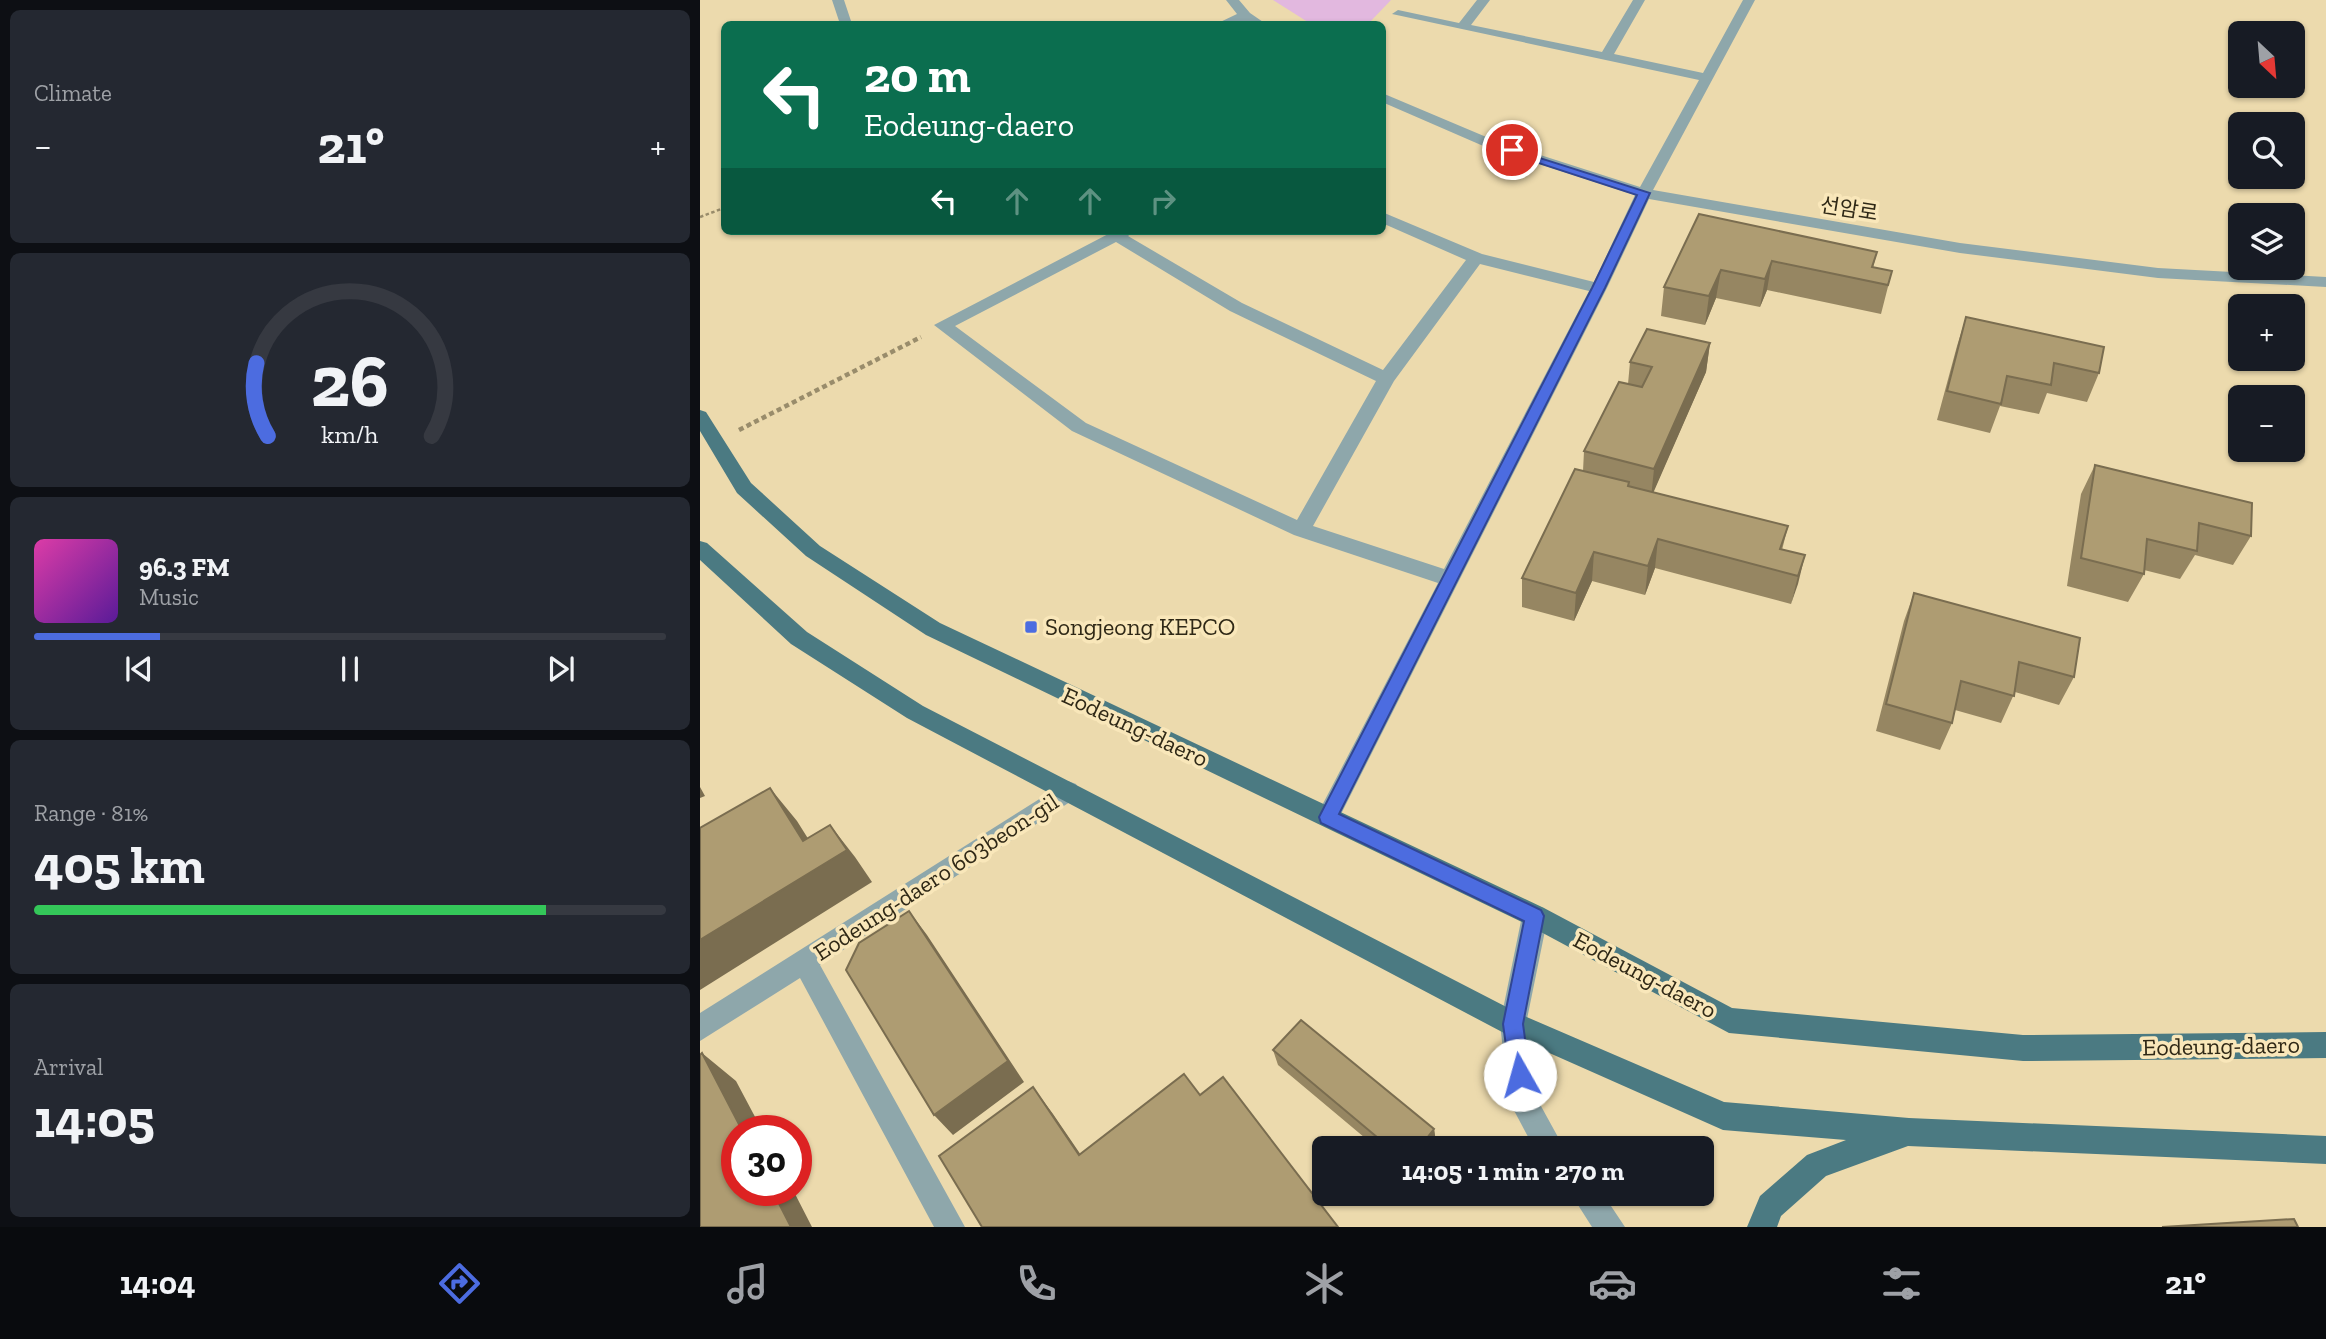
<!DOCTYPE html>
<html lang="en">
<head>
<meta charset="utf-8">
<style>
  body { margin:0; font-family:"Zilla Slab","Noto Sans KR",serif; background:#242831; color:#f1f3f6; height:100vh; display:flex; flex-direction:column; font-size:26px; white-space:nowrap }
  * { box-sizing:border-box; margin:0 }
  p { font-size:23px; color:#9ea1a6 }
  .icon { flex:none; width:38px; height:38px; fill:none; stroke:currentColor; stroke-width:2; stroke-linecap:round; stroke-linejoin:round }
  .map { position:relative; flex:1; overflow:hidden }
  .side { display:flex; flex-direction:column; gap:10px; padding:10px; background:#0d0f14; width:700px }
  .side>* { flex:none }
  .hud { position:absolute; left:21px; top:21px; width:665px; height:214px; border-radius:10px; box-shadow:0 2px 5px #0004; background:#0b6e4f; color:#fff; overflow:hidden }
  .needle { width:46px; rotate:154deg }
  .tools { position:absolute; left:1528px; top:21px; display:grid; gap:14px }
  .tools a { display:grid; place-items:center; width:77px; height:77px; border-radius:10px; background:#171b24; box-shadow:0 2px 5px #0004; font-size:35px }
  .speed { position:absolute; left:21px; top:1115px; display:flex; gap:14px; font-size:35px; font-weight:700; text-align:center }
  .speed>* { display:grid; place-content:center; width:91px; height:91px; border-radius:50%; background:#171b24; box-shadow:0 2px 5px #0004; line-height:1 }
  .speed .limit { border:10px solid #d22; background:#fff; color:#111 }
  .pin { position:absolute; display:grid; place-items:center; width:60px; height:60px; color:#fff; margin:-30px; border:4px solid #fff; border-radius:50%; box-shadow:0 2px 7px #0007 }
  .me { position:absolute; width:77px; margin:-38px; rotate:353deg; stroke-linejoin:round; filter:drop-shadow(0 0 5px #0008) }
  .turn { display:flex; align-items:center; gap:24px; height:147px; padding:0 28px; font-size:32px }
  .turn .icon { width:91px; height:91px; stroke-width:2.5 }
  .turn b { display:block; font-size:49px; line-height:60px }
  .lanes { display:flex; align-items:center; height:66px; padding:0 28px; background:#0003; justify-content:center; gap:35px; direction:ltr }
  .lanes .off { opacity:.35 }
  .big { font-size:52px; font-weight:800; line-height:1.1 }
  .side .card { flex:1; display:flex; flex-direction:column; justify-content:center; gap:10px; min-width:0; padding:0 24px; border-radius:10px; background:#242831 }
  .side .dial { align-items:center; gap:0 }
  .dial svg { height:182px; overflow:visible; fill:none; stroke:#363941; stroke-width:7; stroke-linecap:round; text-anchor:middle }
  .dial text { fill:#f1f3f6; stroke:none }
  .song { display:flex; align-items:center; gap:21px }
  .cover { width:84px; height:84px; border-radius:10px; background:linear-gradient(135deg,hsl(320 70% 55%),hsl(270 70% 35%)) }
  .played { height:7px; border-radius:4px; background:linear-gradient(90deg,#4c6ce0 20%,#363941 20%) }
  .keys { display:flex; justify-content:space-around; direction:ltr }
  .heat { display:flex; justify-content:space-between; align-items:center; font-size:38px; direction:ltr }
  .charge { height:10px; border-radius:5px; background:linear-gradient(90deg,#34c759 81%,#363941 0) }
  .trip { position:absolute; left:612px; top:1136px; width:402px; height:70px; border-radius:10px; background:#171b24; box-shadow:0 2px 5px #0004; font-weight:800; line-height:70px; text-align:center }
  .menu { display:flex; height:112px; justify-content:space-around; align-items:center; background:#090b0e; color:#9ea1a6 }
  .menu .icon { width:49px; height:49px }
  .menu .on { color:#4c6ce0 }
  .menu b { font-size:32px; color:#f1f3f6 }
  main { display:flex; flex:1; min-height:0 }
  .map>svg:first-child { display:block }
  .green { fill:#e2b8df }
  .lines { fill:none; stroke-linecap:round; stroke-linejoin:round }
  .path-far1 { stroke:#998c6b; stroke-width:2.5; stroke-dasharray:3.5 2.5; stroke-linecap:butt }
  .path { stroke:#998c6b; stroke-width:4.5; stroke-dasharray:5 3.5; stroke-linecap:butt }
  .street { fill:#8ea7ab; fill-rule:evenodd }
  .primary { fill:#4b7a82; fill-rule:evenodd }
  .wall { fill:#968662 }
  .shaded-wall { fill:#7a6d50 }
  .building { fill:#ae9c72; stroke:#7a6d50; stroke-width:2 }
  .route { fill:#4c6ce0; stroke:#314692; stroke-width:2 }
  .poi-dot { fill:#4c6ce0; stroke:#f9e7ba; stroke-width:2.5 }
  .labels { text-anchor:middle; stroke-width:7; stroke-linejoin:round; paint-order:stroke }
  .far-street-label { font-size:21px; fill:#2f2816; stroke:#f9e7ba }
  .poi-label { font-size:24px; fill:#2f2816; stroke:#f9e7ba; text-anchor:start }
  .street-label { font-size:24px; fill:#2f2816; stroke:#f9e7ba }
</style>
</head>
<body>
<main>
<section class="side">
<div class="card"><p>Climate</p>
<div class="heat"><a>−</a><b class="big">21°</b><a>+</a></div>
</div>
<div class="card dial"><svg viewBox="0 0 100 80">
<path d="M14 69A42 42 0 1 1 86 69"/>
<path d="M14 69A42 42 0 0 1 9 37" stroke="#4c6ce0"/>
<text x="50" y="56" font-size="32" font-weight="700">26</text>
<text x="50" y="72" font-size="11">km/h</text>
</svg></div>
<div class="card">
<div class="song"><i class="cover"></i><div><b>96.3 FM</b><p>Music</p></div></div>
<div class="played"></div>
<div class="keys"><svg class="icon" aria-label="previous" viewBox="0 0 24 24"><path d="M18 5L8 12l10 7zM5 5v14"/></svg><svg class="icon" aria-label="pause" viewBox="0 0 24 24"><path d="M8 5v14M16 5v14"/></svg><svg class="icon" aria-label="next" viewBox="0 0 24 24"><path d="M6 5l10 7-10 7zM19 5v14"/></svg></div>
</div>
<div class="card"><p>Range · 81%</p><b class="big">405 km</b><div class="charge"></div></div>
<div class="card"><p>Arrival</p><b class="big">14:05</b></div>
</section>
<div class="map">
<svg width="1626" height="1227" viewBox="0 0 1626 1227">
  <rect width="100%" height="100%" fill="#ecdaad"/>
  <!-- green -->
  <path class="green" d="M 573,0 L 691,0 L 668,24 L 611,24 Z"/>
  <g class="lines">
    <!-- path-far1 -->
    <path class="path-far1" d="M 0,217 L 24,208"/>
    <!-- path -->
    <path class="path" d="M 39,430 L 221,337"/>
    <!-- street -->
    <path class="street" d="M 132,0 L 144,0 L 152,24 L 140,24 Z
      M 526,0 L 539,0 L 550,13 L 566,24 L 550,24 L 544,21 L 516,24 L 537,14 Z
      M 777,0 L 790,0 L 771,25 L 902,52 L 933,0 L 945,0 L 914,54 L 1003,73 L 1043,0 L 1055,0 L 953,190 L 1260,243 L 1458,268 L 1626,277 L 1626,287 L 1458,278 L 1260,253 L 949,199 L 907,288 L 636,824 L 628,827 L 620,824 L 616,817 L 738,583 L 594,535 L 372,431 L 234,325 L 414,231 L 434,231 L 428,236 L 542,303 L 683,370 L 766,260 L 682,223 L 682,212 L 782,254 L 894,282 L 935,195 L 781,145 L 682,102 L 682,93 L 791,139 L 940,187 L 999,80 L 692,14 L 698,10 L 759,23 ZM 416,242 L 530,311 L 676,381 L 597,520 L 386,423 L 255,326 ZM 780,264 L 889,291 L 744,569 L 613,526 L 694,381 Z
      M 368,781 L 376,784 L 380,791 L 376,798 L 120,965 L 265,1227 L 234,1227 L 100,978 L 0,1041 L 0,1013 Z
      M 835,905 L 844,908 L 848,916 L 826,1024 L 836,1097 L 864,1148 L 834,1148 L 809,1101 L 800,1024 L 822,916 L 826,908 Z
      M 871,1194 L 903,1194 L 925,1227 L 892,1227 Z"/>
    <!-- primary -->
    <path class="primary" d="M 0,410 L 6,412 L 51,483 L 120,546 L 240,623 L 844,908 L 1032,1008 L 1323,1035 L 1626,1032 L 1626,1058 L 1323,1061 L 1029,1033 L 826,924 L 226,635 L 106,556 L 37,493 L 0,431 Z
      M 0,541 L 7,543 L 107,632 L 223,706 L 822,1015 L 1024,1102 L 1209,1118 L 1626,1136 L 1626,1164 L 1208,1146 L 1126,1176 L 1081,1216 L 1077,1227 L 1047,1227 L 1060,1196 L 1107,1155 L 1146,1140 L 1023,1130 L 804,1033 L 207,718 L 91,644 L 0,560 Z"/>
  </g>
  <!-- wall -->
  <path class="wall" d="M 999,214 L 1177,252 L 1173,268 L 1192,271 L 1181,314 L 1067,290 L 1060,307 L 1016,298 L 1005,325 L 961,316 L 964,287 Z
    M 1266,317 L 1399,373 L 1387,402 L 1347,393 L 1339,414 L 1300,406 L 1290,433 L 1237,420 L 1257,346 Z
    M 1010,343 L 1006,372 L 953,492 L 1088,526 L 1082,550 L 1105,555 L 1091,604 L 955,568 L 945,595 L 892,581 L 874,621 L 822,607 L 822,578 L 883,471 L 884,451 L 928,384 L 930,362 Z
    M 1395,465 L 1551,536 L 1533,565 L 1495,555 L 1480,579 L 1444,570 L 1444,574 L 1428,602 L 1367,586 L 1381,494 Z
    M 1214,593 L 1374,677 L 1359,705 L 1315,692 L 1301,723 L 1255,710 L 1252,723 L 1240,750 L 1176,731 L 1204,621 Z
    M 573,1050 L 734,1129 L 736,1142 L 732,1148 L 677,1148 L 578,1065 Z"/>
  <!-- shaded-wall -->
  <path class="shaded-wall" d="M 1072,261 L 1067,290 L 1060,307 L 1065,279 Z
    M 1021,270 L 1016,298 L 1005,325 L 1009,296 Z
    M 1010,343 L 1006,372 L 951,498 L 954,469 Z
    M 958,539 L 955,568 L 945,595 L 948,566 Z
    M 894,552 L 892,581 L 874,621 L 876,593 Z
    M 1105,555 L 1098,584 L 1091,604 L 1098,576 Z
    M 0,787 L 5,796 L 0,798 Z
    M 70,788 L 97,821 L 124,864 L 130,825 L 155,857 L 172,882 L 0,990 L 0,940 Z
    M 209,911 L 227,935 L 324,1082 L 253,1135 L 234,1115 Z
    M 2,1053 L 36,1081 L 62,1130 L 42,1130 Z
    M 333,1087 L 353,1114 L 398,1180 L 379,1155 Z
    M 734,1129 L 736,1142 L 732,1148 L 719,1148 Z
    M 72,1190 L 93,1190 L 112,1227 L 91,1227 Z"/>
  <!-- building -->
  <path class="building" d="M 999,214 L 1177,252 L 1172,267 L 1192,271 L 1188,285 L 1072,261 L 1065,279 L 1021,270 L 1009,296 L 964,287 Z
    M 1266,317 L 1404,347 L 1399,373 L 1354,363 L 1351,385 L 1307,376 L 1301,404 L 1247,391 Z
    M 947,329 L 1010,343 L 954,469 L 884,451 L 919,382 L 942,387 L 952,367 L 930,362 Z
    M 1395,465 L 1552,503 L 1551,536 L 1499,523 L 1497,551 L 1447,539 L 1444,574 L 1381,558 Z
    M 875,469 L 929,482 L 928,486 L 1088,526 L 1080,549 L 1105,555 L 1098,576 L 958,539 L 948,566 L 894,552 L 876,593 L 822,578 Z
    M 1214,593 L 1380,638 L 1374,677 L 1319,662 L 1314,696 L 1261,681 L 1252,723 L 1186,704 Z
    M 70,788 L 103,841 L 130,825 L 147,850 L 0,940 L 0,828 Z
    M 209,911 L 308,1061 L 234,1115 L 146,970 L 159,943 Z
    M 601,1020 L 734,1129 L 719,1148 L 690,1148 L 573,1050 Z
    M 2,1053 L 42,1130 L 37,1130 L 37,1190 L 72,1190 L 91,1227 L 0,1227 L 0,1055 Z
    M 484,1074 L 500,1095 L 523,1077 L 638,1227 L 282,1227 L 239,1156 L 333,1087 L 379,1155 Z
    M 1594,1219 L 1598,1227 L 1462,1227 Z"/>
  <!-- route -->
  <path class="route" d="M 808,148 L 950,193 L 905,288 L 639,814 L 841,910 L 844,916 L 823,1024 L 830,1075 L 827,1082 L 820,1085 L 813,1082 L 810,1075 L 803,1024 L 824,921 L 621,823 L 619,817 L 892,288 L 937,195 L 808,153 Z"/>
  <!-- markers -->
  <rect class="poi-dot" x="324" y="620" width="14" height="14" rx="3.5"/>
  <g class="labels">
    <!-- far-street labels -->
    <g class="far-street-label">
      <text transform="translate(1149 209) rotate(9)" y="7">선암로</text>
    </g>
    <!-- poi labels -->
    <g class="poi-label">
      <text x="345" y="635">Songjeong KEPCO</text>
    </g>
    <!-- street labels -->
    <g class="street-label">
      <text transform="translate(435 727) rotate(25)" y="8">Eodeung-daero</text>
      <text transform="translate(236 877) rotate(-33)" y="8">Eodeung-daero 603beon-gil</text>
      <text transform="translate(945 975) rotate(28)" y="8">Eodeung-daero</text>
      <text transform="translate(1521 1046) rotate(-1)" y="8">Eodeung-daero</text>
    </g>
  </g>
</svg>
<div class="tools">
<a><svg class="needle" viewBox="-14 -14 28 28"><path d="M0-13l5 13h-10z" fill="#e53935"/><path d="M0 13l5-13h-10z" fill="#9ea1a6"/></svg></a>
<a><svg class="icon" aria-label="search" viewBox="0 0 24 24"><circle cx="10" cy="10" r="6"/><path d="M15 15l6 6"/></svg></a>
<a><svg class="icon" aria-label="layers" viewBox="0 0 24 24"><path d="M12 4l9 5-9 5-9-5zM3 14l9 5 9-5"/></svg></a>
<a>+</a>
<a>−</a>
</div>
<div class="speed"><div class="limit">30</div></div>
<div class="pin" style="left:812px;top:150px;background:#d93025"><svg class="icon" aria-label="arrive" viewBox="0 0 24 24"><path d="M6 21V4h12l-3 4 3 4H6"/></svg></div>
<svg class="me" style="left:820px;top:1075px" viewBox="-20 -20 40 40"><circle r="19" fill="#fff"/><path d="M0-13L10 11 0 6-10 11z" fill="#4c6ce0"/></svg>
<div class="trip">14:05 · 1 min · 270 m</div>
<div class="hud">
<div class="turn"><svg class="icon" aria-label="left" viewBox="0 0 24 24"><path d="M17 20v-9H6M10 6l-5 5 5 5"/></svg><div><b>20 m</b>Eodeung-daero</div></div>
<div class="lanes"><svg class="icon" aria-label="left" viewBox="0 0 24 24"><path d="M17 20v-9H6M10 6l-5 5 5 5"/></svg><svg class="icon off" aria-label="ahead" viewBox="0 0 24 24"><path d="M12 20V5M6 11l6-6 6 6"/></svg><svg class="icon off" aria-label="ahead" viewBox="0 0 24 24"><path d="M12 20V5M6 11l6-6 6 6"/></svg><svg class="icon off" aria-label="right" viewBox="0 0 24 24"><path d="M7 20v-9h11M14 6l5 5-5 5"/></svg></div>
</div>
</div>
</main>
<nav class="menu">
<b>14:04</b>
<svg class="icon on" aria-label="directions" viewBox="0 0 24 24"><path d="M12 3l9 9-9 9-9-9zM9 14v-3h6M13 9l2 2-2 2"/></svg>
<svg class="icon" aria-label="music" viewBox="0 0 24 24"><path d="M9 18V5l10-2v13"/><circle cx="6" cy="18" r="3"/><circle cx="16" cy="16" r="3"/></svg>
<svg class="icon" aria-label="phone" viewBox="0 0 24 24"><path d="M5 4h4l2 5-3 2q2 4 5 5l2-3 5 2v4C11 20 4 13 5 4z"/></svg>
<svg class="icon" aria-label="climate" viewBox="0 0 24 24"><path d="M12 3v18M4 7l16 10M4 17L20 7"/></svg>
<svg class="icon" aria-label="car" viewBox="0 0 24 24"><path d="M5 17H2v-5l4-1 3-4h7l3 4 3 1v5h-3M9 17h6M6 11h13"/><circle cx="7" cy="17" r="2"/><circle cx="17" cy="17" r="2"/></svg>
<svg class="icon" aria-label="filters" viewBox="0 0 24 24"><path d="M4 7h16M4 17h16"/><circle cx="9" cy="7" r="2"/><circle cx="15" cy="17" r="2"/></svg>
<b>21°</b>
</nav>
</body>
</html>
